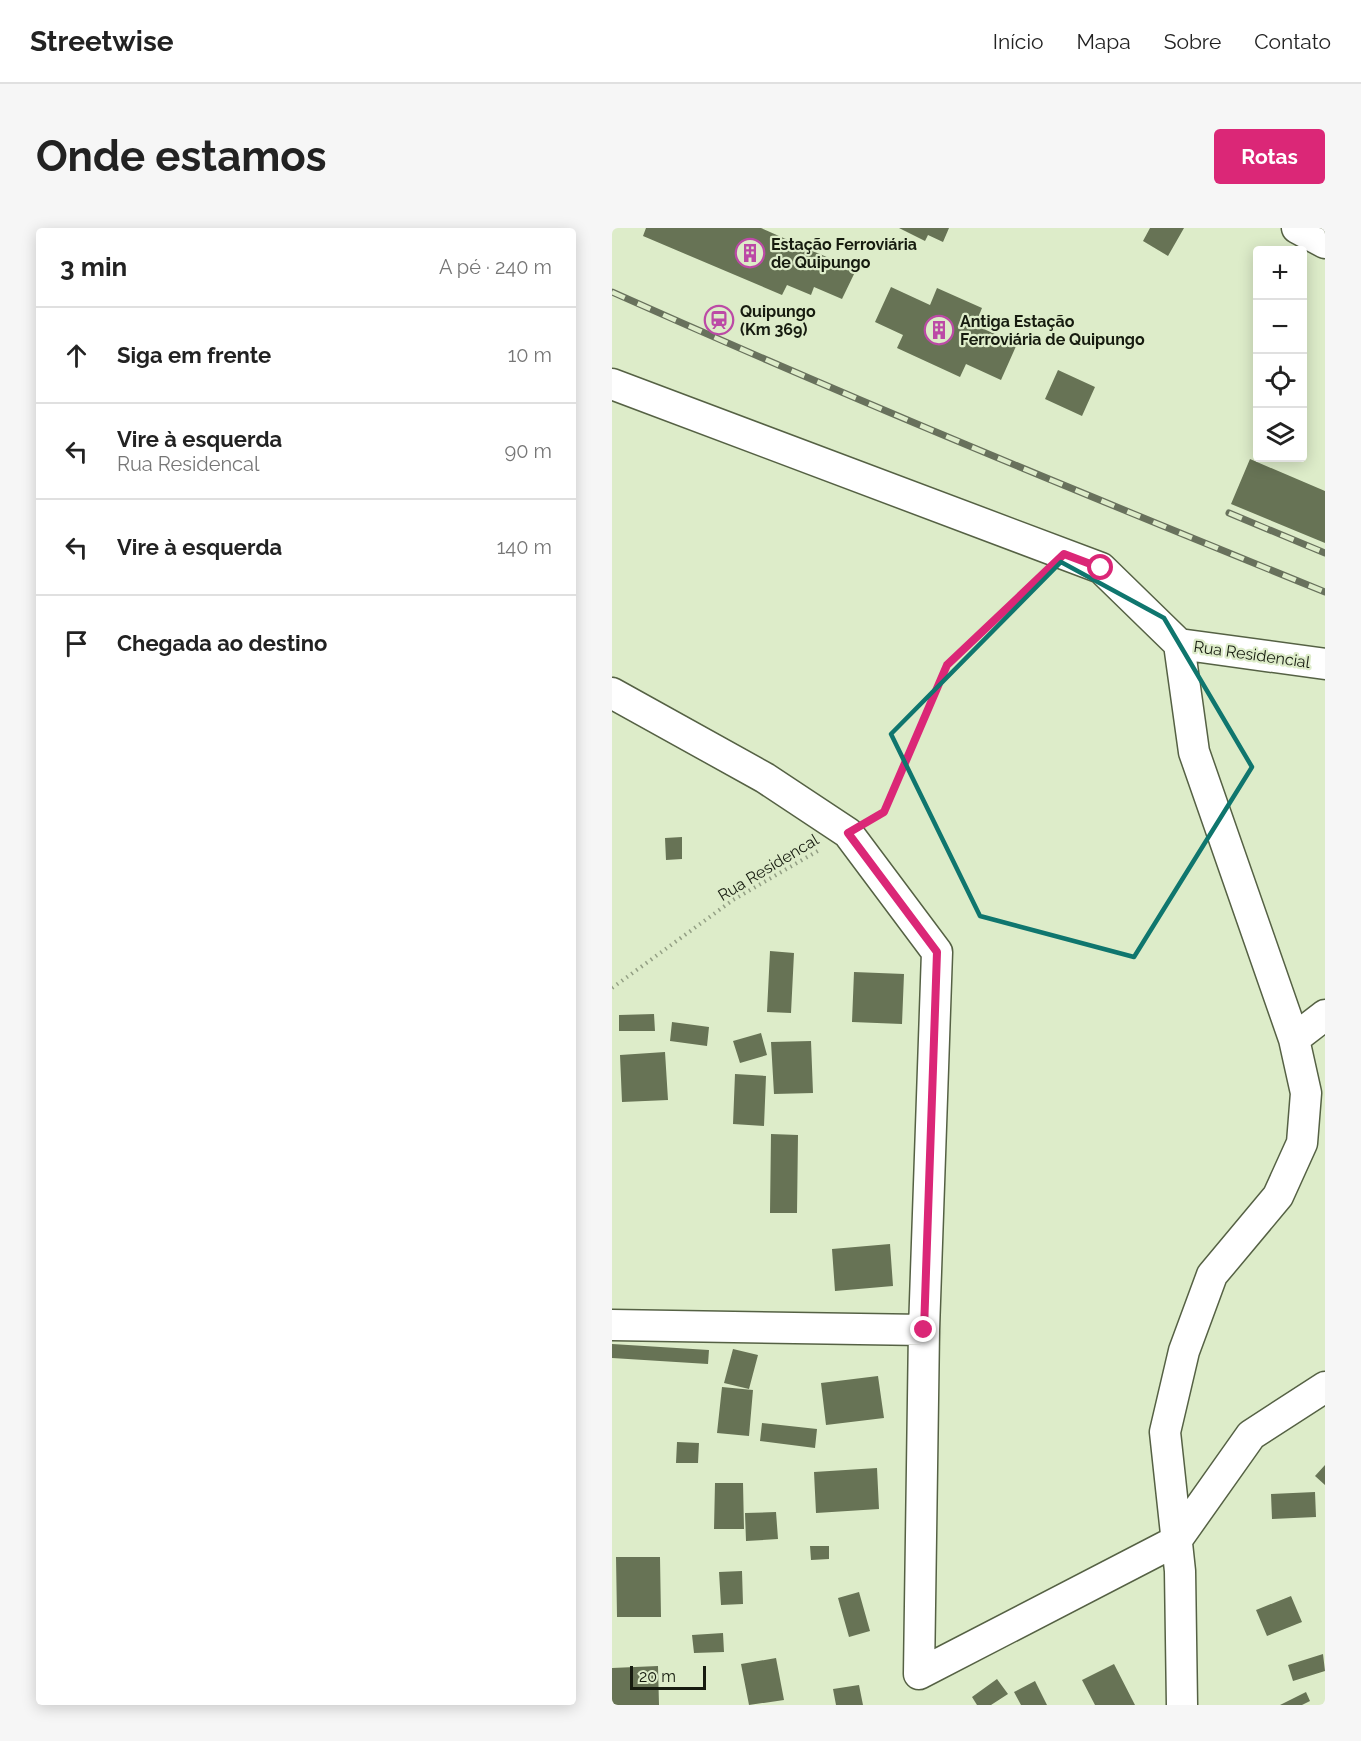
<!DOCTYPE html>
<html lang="pt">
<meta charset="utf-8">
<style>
:root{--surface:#fff;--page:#f6f6f6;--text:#222;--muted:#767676;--line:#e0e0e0;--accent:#db2777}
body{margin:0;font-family:Raleway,sans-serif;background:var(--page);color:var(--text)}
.controls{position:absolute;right:18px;top:18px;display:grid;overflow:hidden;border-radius:6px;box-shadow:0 3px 15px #0003}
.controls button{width:54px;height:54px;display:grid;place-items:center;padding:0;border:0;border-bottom:2px solid var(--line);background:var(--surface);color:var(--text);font:30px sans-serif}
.scale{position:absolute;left:18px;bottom:15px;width:76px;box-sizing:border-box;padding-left:6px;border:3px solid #161b0f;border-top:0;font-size:16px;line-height:21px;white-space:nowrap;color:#161b0f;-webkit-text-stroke:4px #ddecc9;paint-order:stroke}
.stop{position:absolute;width:18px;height:18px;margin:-14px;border:4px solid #db2777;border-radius:50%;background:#fff}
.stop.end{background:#db2777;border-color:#fff;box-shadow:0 2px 6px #0008}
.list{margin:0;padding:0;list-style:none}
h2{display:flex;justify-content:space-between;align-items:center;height:78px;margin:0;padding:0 24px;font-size:26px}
h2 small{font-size:20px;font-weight:400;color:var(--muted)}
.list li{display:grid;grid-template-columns:39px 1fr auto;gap:18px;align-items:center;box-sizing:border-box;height:96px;padding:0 24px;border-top:2px solid var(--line)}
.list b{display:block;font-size:22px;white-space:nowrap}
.list p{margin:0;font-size:20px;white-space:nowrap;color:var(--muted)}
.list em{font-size:20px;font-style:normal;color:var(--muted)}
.icon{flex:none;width:33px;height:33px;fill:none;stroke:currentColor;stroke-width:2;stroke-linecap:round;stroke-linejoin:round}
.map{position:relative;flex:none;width:713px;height:1477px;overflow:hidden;border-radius:6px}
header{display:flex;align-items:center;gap:36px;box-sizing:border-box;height:84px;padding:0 30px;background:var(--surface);border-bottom:2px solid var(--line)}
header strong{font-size:28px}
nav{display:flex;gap:33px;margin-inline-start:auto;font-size:21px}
.intro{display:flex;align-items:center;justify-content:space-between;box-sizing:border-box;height:144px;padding:0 36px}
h1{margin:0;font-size:42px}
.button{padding:15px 27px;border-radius:6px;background:var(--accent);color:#fff;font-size:21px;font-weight:700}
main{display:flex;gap:36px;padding:0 36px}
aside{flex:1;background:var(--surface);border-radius:6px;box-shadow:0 3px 15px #0003}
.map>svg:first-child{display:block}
.building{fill:#677355}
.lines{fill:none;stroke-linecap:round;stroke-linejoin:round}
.minor-casing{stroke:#556144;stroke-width:33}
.path{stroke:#939f84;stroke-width:4;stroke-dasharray:1.5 4.5;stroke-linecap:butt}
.minor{stroke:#fff;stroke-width:30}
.rail-casing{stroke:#68715c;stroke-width:7}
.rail{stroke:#ddecc9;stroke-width:4.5;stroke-dasharray:14;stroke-linecap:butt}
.route{stroke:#db2777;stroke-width:8}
.marked{fill:none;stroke:#0f766e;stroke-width:4.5;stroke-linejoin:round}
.labels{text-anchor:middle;stroke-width:4.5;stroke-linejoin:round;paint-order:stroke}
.poi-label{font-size:16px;font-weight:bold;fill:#161b0f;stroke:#ddecc9;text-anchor:start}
.street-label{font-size:16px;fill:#161b0f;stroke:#ddecc9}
</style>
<header>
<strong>Streetwise</strong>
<nav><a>Início</a><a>Mapa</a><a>Sobre</a><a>Contato</a></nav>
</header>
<div class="intro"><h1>Onde estamos</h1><a class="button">Rotas</a></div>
<main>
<aside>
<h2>3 min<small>A pé · 240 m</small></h2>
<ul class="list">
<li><svg class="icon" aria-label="ahead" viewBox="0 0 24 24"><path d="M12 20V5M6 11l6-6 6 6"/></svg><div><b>Siga em frente</b></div><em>10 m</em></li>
<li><svg class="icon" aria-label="left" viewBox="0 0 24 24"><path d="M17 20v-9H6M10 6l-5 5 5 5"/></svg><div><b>Vire à esquerda</b><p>Rua Residencal</p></div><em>90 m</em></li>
<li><svg class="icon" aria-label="left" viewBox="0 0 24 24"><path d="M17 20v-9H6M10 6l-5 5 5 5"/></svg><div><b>Vire à esquerda</b></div><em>140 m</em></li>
<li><svg class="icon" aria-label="arrive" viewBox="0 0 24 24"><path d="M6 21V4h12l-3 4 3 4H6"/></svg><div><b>Chegada ao destino</b></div></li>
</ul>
</aside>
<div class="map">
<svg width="713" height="1477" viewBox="0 0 713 1477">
<rect width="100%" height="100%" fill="#ddecc9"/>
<path class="building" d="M34,0H149L244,42L230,71L202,59L199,67L175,57L170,67L31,8Z
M287,0H337L331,14L316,7L313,13Z
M538,0H572L556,28L531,13Z
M279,59L318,77L325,60L370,80L363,97L405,116L389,152L354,136L348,149L285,120L291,107L263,94Z
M446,142L483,159L470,188L433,171Z
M638,231L713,263V315L619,276Z
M70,609V631L54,632L53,610Z
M158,723L182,725L179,785L155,784Z
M242,744L292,746L290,796L240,794Z
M42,786L43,803H7V787Z
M60,794L97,799L95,818L58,813Z
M149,805L155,827L128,835L121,813Z
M199,813L201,865L162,866L159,814Z
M53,824L56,872L10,874L8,827Z
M123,846L154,848L152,898L121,896Z
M159,906L186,907L185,985H158Z
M278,1016L281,1058L223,1063L220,1021Z
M0,1116L97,1122L96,1136L0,1130Z
M121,1121L146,1127L137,1161L112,1155Z
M266,1148L272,1190L214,1197L209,1155Z
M110,1159L141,1162L137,1208L105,1205Z
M150,1195L205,1201L203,1220L148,1213Z
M65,1214L87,1215L86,1235H64Z
M713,1237V1257L703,1248Z
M265,1240L267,1281L204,1285L202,1244Z
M103,1255H131L132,1301H102Z
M703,1264L704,1289L660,1291L659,1266Z
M164,1284L166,1311L134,1313L133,1285Z
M198,1318H217V1331L199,1332Z
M4,1329H48L49,1389H5Z
M130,1343L131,1376L109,1377L107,1344Z
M247,1364L258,1403L237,1409L226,1370Z
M679,1368L690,1394L655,1408L644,1382Z
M111,1405L112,1424L82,1425L80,1407Z
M711,1426L713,1443L681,1453L676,1437Z
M164,1430L172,1472L137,1477L129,1436Z
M502,1436L523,1477H483L470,1452Z
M46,1438L47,1477H0V1440Z
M385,1451L396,1466L379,1477H365L360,1469Z
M423,1453L435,1477H409L402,1464Z
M247,1457L251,1477H224L221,1461Z
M694,1464L698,1473L690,1477H668Z"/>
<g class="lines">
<g class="minor-casing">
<path id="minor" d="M685,0L713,15
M0,156L489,340L567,416L582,524L682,811L694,865L690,915L666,968L600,1047L572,1123L553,1204L568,1343L570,1477
M567,416L713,436
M0,465L153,550L236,605L325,724L312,1102
M682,811L713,787
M0,1097L312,1102L307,1446L564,1313L639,1207L713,1159"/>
</g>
<path class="path" d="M260,591L272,584L335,437L429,348
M0,760L121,672L209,621"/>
<use href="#minor" class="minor"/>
<g class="rail-casing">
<path id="rail" d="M0,64C235,169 474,267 713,364
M617,285L713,325"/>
</g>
<use href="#rail" class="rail"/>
</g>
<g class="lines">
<path class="route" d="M312,1102L325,724L236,605L272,584L335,437L452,326L489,340"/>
</g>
<path class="marked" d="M449,334L552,390L640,539L522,729L368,688L279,506Z"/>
<defs>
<g id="building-ring" transform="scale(1.5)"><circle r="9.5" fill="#ddecc9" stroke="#bc4aa6" stroke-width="1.5"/><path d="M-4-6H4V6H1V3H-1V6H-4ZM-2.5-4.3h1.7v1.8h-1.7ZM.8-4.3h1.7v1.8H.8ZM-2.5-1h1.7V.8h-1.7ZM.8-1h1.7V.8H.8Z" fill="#bc4aa6"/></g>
<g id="station-ring" transform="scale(1.5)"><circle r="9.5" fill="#ddecc9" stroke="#bc4aa6" stroke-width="1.5"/><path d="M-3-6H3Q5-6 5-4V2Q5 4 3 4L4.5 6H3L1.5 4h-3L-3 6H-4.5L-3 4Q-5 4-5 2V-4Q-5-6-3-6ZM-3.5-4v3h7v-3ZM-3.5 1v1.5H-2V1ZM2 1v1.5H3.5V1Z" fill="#bc4aa6"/></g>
</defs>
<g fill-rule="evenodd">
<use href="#building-ring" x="138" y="25"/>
<use href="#station-ring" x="107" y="92"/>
<use href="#building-ring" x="327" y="102"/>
</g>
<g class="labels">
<g class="poi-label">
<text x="159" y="22">Estação Ferroviária<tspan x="159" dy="18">de Quipungo</tspan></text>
<text x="128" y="89">Quipungo<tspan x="128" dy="18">(Km 369)</tspan></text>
<text x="348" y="99">Antiga Estação<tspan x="348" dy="18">Ferroviária de Quipungo</tspan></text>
</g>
<g class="street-label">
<text transform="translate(640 426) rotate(8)" y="6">Rua Residencial</text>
<text transform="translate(156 639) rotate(-31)" y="6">Rua Residencal</text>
</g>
</g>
</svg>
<div class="controls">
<button>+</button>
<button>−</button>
<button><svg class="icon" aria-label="locate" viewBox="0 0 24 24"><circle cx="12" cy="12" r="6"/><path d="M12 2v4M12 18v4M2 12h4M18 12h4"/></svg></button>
<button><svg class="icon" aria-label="layers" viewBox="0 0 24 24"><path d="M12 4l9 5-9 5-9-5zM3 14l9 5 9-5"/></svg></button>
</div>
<div class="scale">20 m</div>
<div class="stop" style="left:489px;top:340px"></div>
<div class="stop end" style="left:312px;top:1102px"></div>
</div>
</main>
